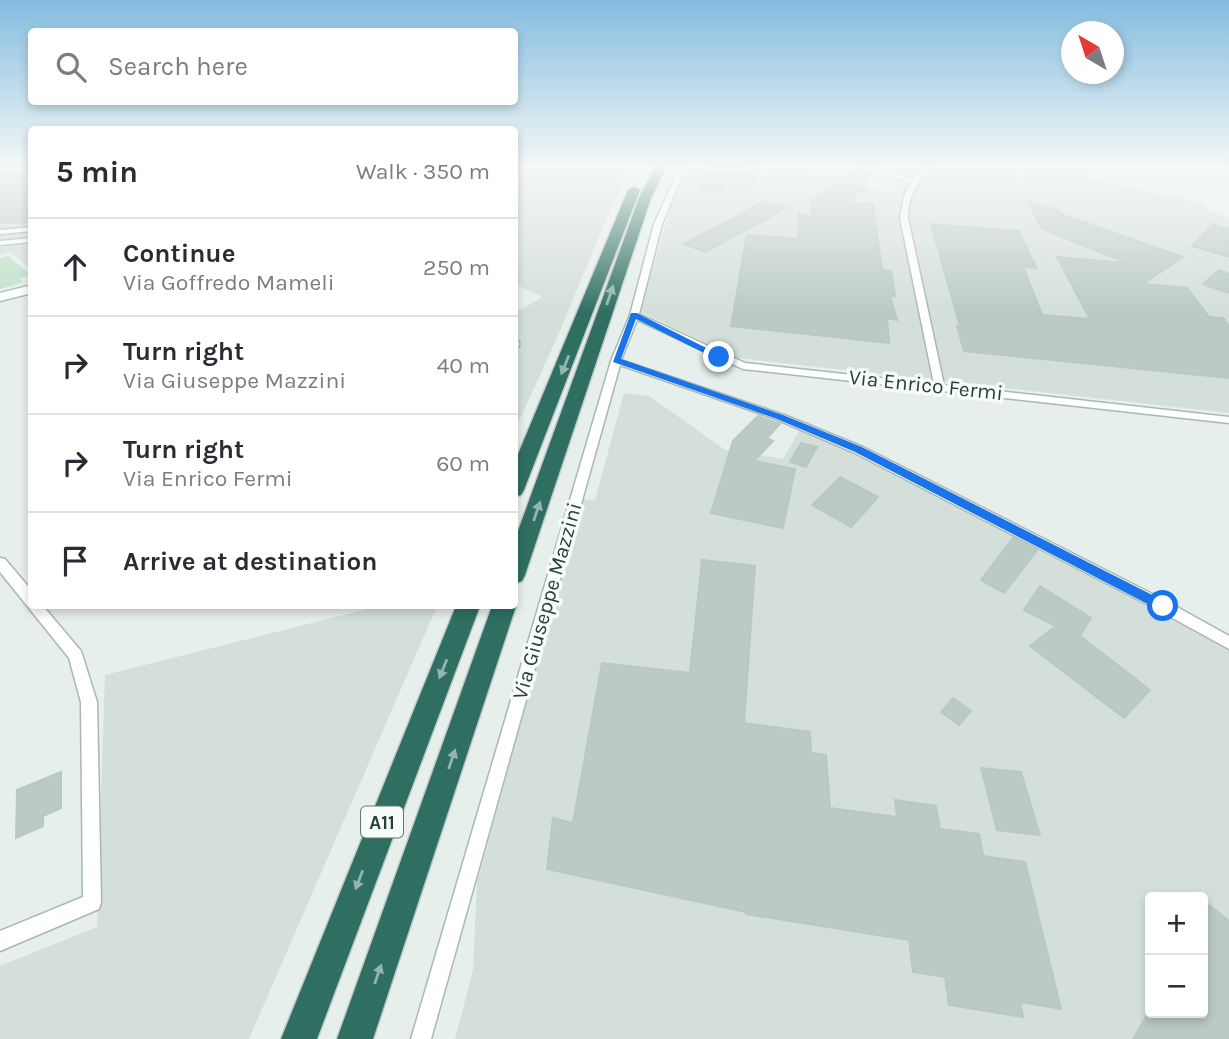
<!DOCTYPE html>
<meta charset="utf-8">
<style>
:root{--surface:#fff;--page:#f7f7f7;--text:#2b2b33;--muted:#7c7c81;--line:#e1e1e2}
body{margin:0;font-family:Karla,sans-serif;background:var(--page);color:var(--text)}
.controls{position:absolute;right:21px;bottom:21px;display:grid;overflow:hidden;border-radius:7px;box-shadow:0 4px 10px #0003}
.controls button{width:63px;height:63px;display:grid;place-items:center;padding:0;border:0;border-bottom:2px solid var(--line);background:var(--surface);color:var(--text);font:35px sans-serif}
.compass{position:absolute;left:1061px;top:21px;width:63px;height:63px;border-radius:50%;background:var(--surface);box-shadow:0 4px 10px #0003;rotate:321deg}
.stop{position:absolute;width:21px;height:21px;margin:-16px;border:5px solid #1a73e8;border-radius:50%;background:#fff}
.stop.end{background:#1a73e8;border-color:#fff;box-shadow:0 2px 7px #0008}
.list{margin:0;padding:0;list-style:none}
h2{display:flex;justify-content:space-between;align-items:center;height:91px;margin:0;padding:0 28px;font-size:30px}
h2 small{font-size:23px;font-weight:400;color:var(--muted)}
.list li{display:grid;grid-template-columns:46px 1fr auto;gap:21px;align-items:center;box-sizing:border-box;height:98px;padding:0 28px;border-top:2px solid var(--line)}
.list b{display:block;font-size:26px;white-space:nowrap}
.list p{margin:0;font-size:23px;white-space:nowrap;color:var(--muted)}
.list em{font-size:23px;font-style:normal;color:var(--muted)}
.icon{flex:none;width:38px;height:38px;fill:none;stroke:currentColor;stroke-width:2;stroke-linecap:round;stroke-linejoin:round}
.map{position:relative;flex:none;width:1229px;height:1039px;overflow:hidden}
.search{position:absolute;background:var(--surface);box-shadow:0 4px 10px #0003;left:28px;top:28px;width:490px;height:77px;display:flex;align-items:center;gap:18px;box-sizing:border-box;padding:0 24px;border-radius:7px;color:var(--muted);font-size:26px}
.panel{position:absolute;background:var(--surface);box-shadow:0 4px 10px #0003;left:28px;top:126px;width:490px;height:483px;border-radius:7px}
.map>svg:first-child{display:block}
.built{fill:#d4dfda;fill-rule:evenodd}
.green{fill:#bfe0c8}
.building{fill:#bbcac4;stroke:#b8c9c2;stroke-width:2}
.lines{fill:none;stroke-linecap:round;stroke-linejoin:round}
.street-casing{stroke:#a8b8b2;stroke-width:3}
.secondary-casing{stroke:#a4bbb3;stroke-width:3}
.highway-casing{stroke:#c2cac8;stroke-width:3}
.street{fill:#fff;fill-rule:evenodd}
.secondary{fill:#fff;fill-rule:evenodd}
.highway{fill:#2f6f62;fill-rule:evenodd}
.oneway{fill:#93b5ae}
.route{fill:#1a73e8}
.labels{text-anchor:middle;stroke-width:7;stroke-linejoin:round;paint-order:stroke}
.shield{fill:#f7fbf9;stroke:#637a73;stroke-width:2}
.shield-label{font-size:19px;font-weight:bold;fill:#24423a}
.street-label{font-size:21px;fill:#24423a;stroke:#f7fbf9}
</style>
<div class="map">
<svg width="1229" height="1039" viewBox="0 0 1229 1039">
<rect width="100%" height="100%" fill="#e6efeb"/>
<path class="built" d="M0,167H31V269L10,252L0,255Z
M515,167H619L627,170L556,340L515,430L514,313L543,297L515,284Z
M687,167L804,168L889,194L907,176L872,167H1095L1088,178L1203,204L1211,212L1229,218V413L737,358L639,311L678,185Z
M624,393L649,396L724,449L783,459L805,421L913,470L1229,638V1039H455L473,970L477,882L583,499L595,500ZM1150,897H1203V1013H1150Z
M379,606H437L249,1039H0V966L97,927L105,675Z"/>
<path class="green" d="M8,256L31,275L19,279L24,282L0,289V258Z"/>
<path class="building" d="M0,167H32V222L0,223Z
M708,167L757,168L754,187L723,185L721,193L701,191Z
M855,168L873,174L859,186L867,188L846,202L873,204L882,270L891,271L895,296L890,295L897,320L887,318L889,343L731,326L747,235L798,239L799,213L812,218L811,200L843,181L838,179Z
M765,201L787,208L705,252L684,244Z
M1028,202L1059,210L1058,213L1183,257L1143,284L1187,288L1209,317L1223,318L1229,326V378L964,351L957,326H960L931,224L1019,231L1036,268L1023,266L1042,315L1090,319L1057,257L1127,263L1042,229Z
M1213,224L1229,229V257L1192,246Z
M1219,270L1229,274V293L1203,284Z
M758,416L780,424L767,438L773,441L754,461L795,469L783,528L711,513L733,441Z
M801,443L817,447L806,467L790,462Z
M840,477L878,497L851,527L812,505Z
M1013,538L1037,550L1004,593L981,580Z
M702,560L755,566L744,723L810,732L811,753L826,755L830,808L897,817L895,800L936,806L940,829L979,834L983,856L1025,862L1061,1009L1020,1002L1023,1017L949,1005L945,977L913,972L909,940L746,914V912L547,869L553,818L573,823L602,663L690,673Z
M1040,586L1091,618L1080,636L1150,690L1124,718L1030,646L1056,626L1024,610Z
M953,698L971,711L959,725L941,712Z
M981,768L1021,772L1040,835L997,830Z
M61,772V808L43,816V826L16,838L17,790Z
M1209,905L1229,921V1039H1133L1148,1013H1203V916Z"/>
<g class="lines">
<g class="street-casing">
<path id="street" d="M680,167H686L662,224L639,314L745,363L934,384L900,218L904,196L911,182L857,167H868L913,179L924,167H931C917,183 908,196 908,218L944,385L1229,417V423L743,369L637,320L621,360L784,415L863,447L1168,602L1229,636V649L1158,610L855,453L776,419L620,365L431,1039H411L611,361L630,315L654,224Z
M32,227V231L0,234V230Z
M32,238V242L0,245V241Z
M514,340L519,342V346H514Z
M0,558L5,559L32,591V606H43L81,651L97,702L101,902L99,909L0,951V931L83,897L81,702L69,658L0,572Z"/>
</g>
<g class="secondary-casing">
<path id="secondary" d="M32,285V293L0,301V293Z"/>
</g>
<g class="highway-casing">
<path id="highway" d="M655,167H666L651,198L525,575L522,581L514,584V542L639,198Z
M634,187L640,190L524,490L521,495L514,497V464L628,190Z
M514,604L516,606L373,1039H337L492,606Z
M456,606H480L317,1039H281Z"/>
</g>
<use href="#street" class="street"/>
<use href="#secondary" class="secondary"/>
<use href="#highway" class="highway"/>
</g>
<defs><path id="oneway-solid" d="M-6-.8H1V-3.2L6.5 0L1 3.2V.8H-6Z" transform="scale(1.75)"/></defs>
<g class="oneway">
<use href="#oneway-solid" transform="translate(610 295) rotate(-71)"/>
<use href="#oneway-solid" transform="translate(565 365) rotate(112)"/>
<use href="#oneway-solid" transform="translate(537 511) rotate(-71)"/>
<use href="#oneway-solid" transform="translate(443 669) rotate(112)"/>
<use href="#oneway-solid" transform="translate(452 759) rotate(-71)"/>
<use href="#oneway-solid" transform="translate(359 880) rotate(111)"/>
<use href="#oneway-solid" transform="translate(378 974) rotate(-71)"/>
</g>
<linearGradient id="sky" x2="0" y2="1"><stop stop-color="#84bce0"/><stop offset="0.53" stop-color="#f4f8f6"/><stop offset="1" stop-color="#f4f8f6" stop-opacity="0"/></linearGradient>
<rect width="1229" height="313" fill="url(#sky)"/>
<path class="route" d="M631,313H637L724,357L716,359L636,319L621,359L783,415L862,447L1168,603V610H1159L855,452L777,419L613,362Z"/>
<g class="labels">
<rect class="shield" x="361" y="806.5" width="42" height="31" rx="5"/>
<g class="shield-label">
<text x="382" y="829">A11</text>
</g>
<g class="street-label">
<text transform="translate(926 385) rotate(6)" y="7">Via Enrico Fermi</text>
<text transform="translate(547 601) rotate(-74)" y="7">Via Giuseppe Mazzini</text>
</g>
</g>
</svg>
<div class="controls">
<button>+</button>
<button>−</button>
</div>
<svg class="compass" viewBox="-18 -18 36 36"><path d="M0-13l5 13h-10z" fill="#e53935"/><path d="M0 13l5-13h-10z" fill="#7c7c81"/></svg>
<div class="stop" style="left:1163px;top:606px"></div>
<div class="stop end" style="left:719px;top:357px"></div>
<div class="search"><svg class="icon" aria-label="search" viewBox="0 0 24 24"><circle cx="10" cy="10" r="6"/><path d="M15 15l6 6"/></svg>Search here</div>
<section class="panel">
<h2>5 min<small>Walk · 350 m</small></h2>
<ul class="list">
<li><svg class="icon" aria-label="ahead" viewBox="0 0 24 24"><path d="M12 20V5M6 11l6-6 6 6"/></svg><div><b>Continue</b><p>Via Goffredo Mameli</p></div><em>250 m</em></li>
<li><svg class="icon" aria-label="right" viewBox="0 0 24 24"><path d="M7 20v-9h11M14 6l5 5-5 5"/></svg><div><b>Turn right</b><p>Via Giuseppe Mazzini</p></div><em>40 m</em></li>
<li><svg class="icon" aria-label="right" viewBox="0 0 24 24"><path d="M7 20v-9h11M14 6l5 5-5 5"/></svg><div><b>Turn right</b><p>Via Enrico Fermi</p></div><em>60 m</em></li>
<li><svg class="icon" aria-label="arrive" viewBox="0 0 24 24"><path d="M6 21V4h12l-3 4 3 4H6"/></svg><div><b>Arrive at destination</b></div></li>
</ul>
</section>
</div>
